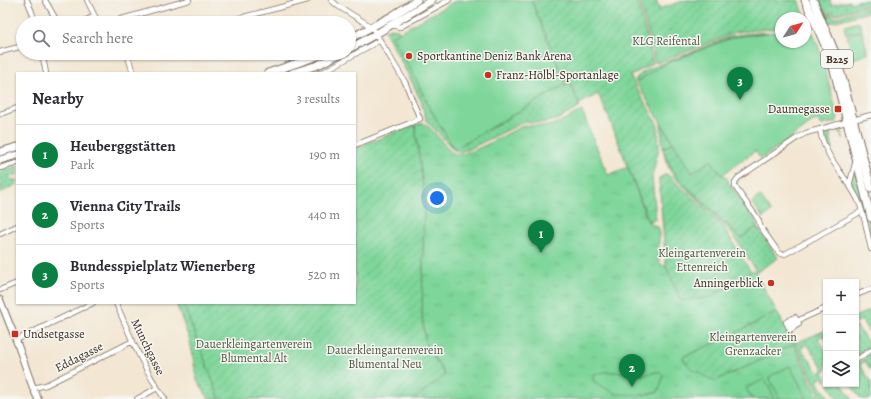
<!DOCTYPE html>
<meta charset="utf-8">
<style>
:root{--surface:#fff;--page:#f7f7f7;--text:#2b2b33;--muted:#7c7c81;--line:#e1e1e2;--accent:#0b8043}
body{margin:0;font-family:Alegreya,serif;background:var(--page);color:var(--text)}
.controls{position:absolute;right:12px;bottom:12px;display:grid;overflow:hidden;border-radius:0px;box-shadow:0 1px 3px #0004}
.controls button{width:36px;height:36px;display:grid;place-items:center;padding:0;border:0;border-bottom:1px solid var(--line);background:var(--surface);color:var(--text);font:20px sans-serif}
.compass{position:absolute;left:775px;top:12px;width:36px;height:36px;border-radius:50%;background:var(--surface);box-shadow:0 1px 3px #0004;rotate:54deg}
.you{position:absolute;left:437px;top:198px;width:14px;height:14px;margin:-10px;border:3px solid #fff;border-radius:50%;background:#1a73e8;box-shadow:0 0 0 6px #1a73e833}
.badge{display:grid;place-items:center;width:26px;height:26px;border-radius:50%;background:var(--accent);color:#fff;font-size:13px;font-weight:700}
.pin{position:absolute;translate:-50% -33px;filter:drop-shadow(0 1px 2px #0008)}
.pin::after{content:'';position:absolute;top:21px;width:14px;height:12px;background:inherit;clip-path:polygon(0 0,100% 0,50% 100%)}
.list{margin:0;padding:0;list-style:none}
h2{display:flex;justify-content:space-between;align-items:center;height:52px;margin:0;padding:0 16px;font-size:17px}
h2 small{font-size:13px;font-weight:400;color:var(--muted)}
.list li{display:grid;grid-template-columns:26px 1fr auto;gap:12px;align-items:center;box-sizing:border-box;height:60px;padding:0 16px;border-top:1px solid var(--line)}
.list b{display:block;font-size:15px;white-space:nowrap}
.list p{margin:0;font-size:13px;white-space:nowrap;color:var(--muted)}
.list em{font-size:13px;font-style:normal;color:var(--muted)}
.icon{flex:none;width:22px;height:22px;fill:none;stroke:currentColor;stroke-width:2;stroke-linecap:round;stroke-linejoin:round}
.map{position:relative;flex:none;width:871px;height:399px;overflow:hidden}
.search{position:absolute;background:var(--surface);box-shadow:0 1px 3px #0004;left:16px;top:16px;width:340px;height:44px;display:flex;align-items:center;gap:10px;box-sizing:border-box;padding:0 14px;border-radius:22px;color:var(--muted);font-size:15px}
.panel{position:absolute;background:var(--surface);box-shadow:0 1px 3px #0004;left:16px;top:72px;width:340px;height:232px;border-radius:0px}
.map>svg:first-child{display:block}
.grass{fill:url(#grass-dots);stroke:#5c805c;fill-rule:evenodd}
.park{fill:url(#park-tufts);stroke:#5c805c}
.garden{fill:url(#garden-furrows);stroke:#5c805c}
.pitch{fill:#7ed69a;stroke:#5c805c}
.lines{fill:none;stroke-linecap:round;stroke-linejoin:round}
.minor-casing{stroke:#7b6c5d;stroke-width:6}
.tertiary-casing{stroke:#7b6c5d;stroke-width:8}
.primary-casing{stroke:#7b6c5d;stroke-width:9}
.minor{stroke:#fff;stroke-width:4.5}
.tertiary{stroke:#fff;stroke-width:6}
.primary{stroke:#fff;stroke-width:7}
.poi-dot{fill:#c8321e;stroke:#f6f6f2;stroke-width:1.5}
.labels{text-anchor:middle;stroke-width:3;stroke-linejoin:round;paint-order:stroke}
.shield{fill:#f6f6f2;stroke:#73675e;stroke-width:1}
.shield-label{font-size:11px;font-weight:bold;fill:#3b2a1e}
.park-label{font-size:12px;fill:#4c553d;stroke:#f6f6f2}
.poi-label{font-size:12px;fill:#3b2a1e;stroke:#f6f6f2;text-anchor:start}
.street-label{font-size:12px;fill:#3b2a1e;stroke:#f6f6f2}
</style>
<div class="map">
<svg width="871" height="399" viewBox="0 0 871 399">
<defs>
<pattern id="grass-dots" width="8" height="8" patternUnits="userSpaceOnUse"><rect width="8" height="8" fill="#7ed69a"/><path d="M2 2h.1M6 6h.1" fill="none" stroke="#6eb884" stroke-width="1.8" stroke-linecap="round"/></pattern>
<pattern id="park-tufts" width="24" height="20" patternUnits="userSpaceOnUse"><rect width="24" height="20" fill="#7ed69a"/><path d="M3 7l-1-3M5 7V3M7 7l1-3M15 17l-1-3M17 17v-4M19 17l1-3" fill="none" stroke="#6eb884"/></pattern>
<pattern id="garden-furrows" width="10" height="10" patternUnits="userSpaceOnUse"><rect width="10" height="10" fill="#7ed69a"/><path d="M-1 1l2-2M0 10L10 0M9 11l2-2" fill="none" stroke="#6eb884"/></pattern>
</defs>
<rect width="100%" height="100%" fill="#f6f6f2"/>
<filter id="ink" filterUnits="userSpaceOnUse"><feTurbulence type="fractalNoise" baseFrequency=".025" numOctaves="2"/><feDisplacementMap in="SourceGraphic" scale="8" xChannelSelector="R" yChannelSelector="G"/><feConvolveMatrix kernelMatrix="1 2 1 2 8 2 1 2 1" color-interpolation-filters="sRGB"/></filter>
<filter id="wash" filterUnits="userSpaceOnUse"><feTurbulence type="fractalNoise" baseFrequency=".012" numOctaves="4" result="noise"/><feDisplacementMap in="SourceGraphic" scale="16" xChannelSelector="R" yChannelSelector="G"/><feGaussianBlur stdDeviation="0.9" result="paint"/><feColorMatrix in="noise" values="0 0 0 0 0 0 0 0 0 0 0 0 0 0 0 0 0 1.4 0 .05"/><feComposite in="paint" operator="in"/></filter>
<g filter="url(#wash)">
<rect width="100%" height="100%" fill="#f3e7d3"/>
<path class="grass" d="M819,0H830L831,5L850,1V3L861,0H871V4L834,15V13H825Z
M868,7L869,12L829,23L825,15V14L832,15L834,18Z
M390,28L398,29L400,32L392,36L409,66L431,110L454,149L570,82L580,107C570,112 560,120 548,122C539,124 531,121 522,123L467,150C462,151 459,152 454,150L426,120L421,101L412,82L385,31Z
M768,32V33L734,37L665,64L636,82L635,80C639,73 651,68 659,65L731,36L744,34Z
M661,123L673,143L663,149C671,173 689,190 707,206C718,217 730,228 741,238L757,227L778,258L757,272L731,232L674,177C663,161 662,143 661,123Z
M839,128L841,130L843,139H842C841,135 840,130 835,130L831,132L830,135L833,150L830,151L826,141L824,132L826,131L838,128Z
M17,166V175L15,176H8L12,180H17V184L0,193V187L3,186L0,184V171Z
M856,170L871,227V237L866,217L862,206L864,205L860,196L858,197C852,187 849,181 856,170Z
M176,303H183L220,399H209L197,380L190,341Z
M871,310V335L861,320L856,323V316Z
M856,325L869,344L871,343V346L856,356V353L859,351L856,348Z
M788,328L790,330L796,343L826,330V339L823,335L818,339L826,351V370L823,372L826,377V382L823,377L817,381L830,399H822ZM807,344L824,369L819,373L801,348Z
M871,354V370L865,361L860,365L871,382V398L870,399H861L850,384H856V380L858,382L862,380L858,373L856,374V364Z
M828,384H842L852,399H838Z"/>
<path class="park" d="M582,111L608,175L628,167L648,222L659,228V260L662,266H666L681,300L719,292L754,270L777,312L726,338L683,357L714,381L746,367L794,344L819,399H414L445,375L426,345L422,316L424,195L415,125L424,123C429,127 435,133 439,138C444,144 449,153 457,154C468,157 509,132 521,127C530,123 539,127 548,126C561,123 571,115 582,111Z
M760,196L771,212L763,218L752,202Z"/>
<path class="garden" d="M531,0H638L653,63L630,76L658,125L659,148L652,177L656,219L649,222L609,118L598,94L579,104L570,82L566,84Z
M640,0H656L659,9L686,0H798L809,24L805,26V18H781V28L736,32L657,63L655,62Z
M415,125L424,195L422,316L426,345L445,375L414,399H220L183,303H355V148Z
M673,143L692,173L711,160L721,175L723,174L729,181L728,182L755,220L757,227L741,238L679,179L670,165L663,149Z
M667,174L723,226L751,272L710,297L681,301L666,266L659,181V178Z
M777,312L794,344L746,367L714,381L693,370L683,359V357L726,338Z"/>
<path class="pitch" d="M457,0H531L566,84L454,149L431,110L409,66L392,36Z
M859,22L862,30L846,34L844,26Z
M862,31L868,54L853,59L847,36Z
M775,32L776,37L781,36V42H805V34L813,33L822,56L838,118L836,122L821,125L817,119L761,159L755,151L722,175L711,160L692,173L636,82L665,64L734,37Z
M790,366L807,399H780L769,377Z
M605,372H622L644,375L656,372H661L663,378L658,392L643,395L616,394L593,381L594,374Z
M765,379L775,399H752L746,388Z"/>
</g>
<g filter="url(#ink)">
<g class="lines">
<g class="minor-casing">
<path id="minor" d="M27,0L32,12L35,23
M45,0L58,23
M87,0L98,23
M331,0L338,6L372,27L405,82L420,119L355,145
M80,23L95,16
M100,23L118,20L189,0
M221,23L308,0
M390,25L400,27L449,0
M0,52L23,46
M42,53L46,73
M127,53L133,73
M319,73L323,72L380,40
M0,114L17,108
M820,130C825,159 846,175 858,200C865,215 867,233 871,249
M0,168L17,163
M850,186V182L856,160
M862,211L785,254H782L779,253L760,226L759,221L756,216L735,187V182L738,178L797,138L806,133L871,115
M0,234L17,226
M0,290L17,283
M856,295L871,289
M116,303C130,336 144,370 165,399
M795,317L799,324L790,330L786,322Z
M789,325L797,321L826,308
M16,340L93,303
M856,360L871,350
M33,388L46,385L133,341
M137,399L157,388"/>
</g>
<g class="tertiary-casing">
<path id="tertiary" d="M0,300L16,340L33,388L38,399"/>
</g>
<g class="primary-casing">
<path id="primary" d="M805,0L828,52L834,70L871,218
M813,0L834,50L844,84L871,188
M349,39L392,16L417,0
M349,49L376,34L432,0
M268,73L318,56L324,53
M292,73L318,65L341,53
M0,152L17,147
M0,160L17,155"/>
</g>
<use href="#minor" class="minor"/>
<use href="#tertiary" class="tertiary"/>
<use href="#primary" class="primary"/>
</g>
</g>
<g class="poi-dot">
<circle cx="409" cy="56" r="4"/>
<circle cx="488" cy="75" r="4"/>
<rect x="834" y="105" width="8" height="8" rx="2"/>
<circle cx="771" cy="283" r="4"/>
<rect x="11" y="330" width="8" height="8" rx="2"/>
</g>
<g class="labels">
<rect class="shield" x="821" y="50" width="32" height="18" rx="3"/>
<g class="shield-label">
<text x="837" y="63">B225</text>
</g>
<g class="park-label">
<text x="666" y="45">KLG Reifental</text>
<text x="702" y="257">Kleingartenverein<tspan x="702" dy="14">Ettenreich</tspan></text>
<text x="753" y="341">Kleingartenverein<tspan x="753" dy="14">Grenzacker</tspan></text>
<text x="254" y="348">Dauerkleingartenverein<tspan x="254" dy="14">Blumental Alt</tspan></text>
<text x="385" y="354">Dauerkleingartenverein<tspan x="385" dy="14">Blumental Neu</tspan></text>
</g>
<g class="poi-label">
<text x="417" y="60">Sportkantine Deniz Bank Arena</text>
<text x="496" y="79">Franz-Hölbl-Sportanlage</text>
<text x="830" y="113" text-anchor="end">Daumegasse</text>
<text x="763" y="287" text-anchor="end">Anningerblick</text>
<text x="23" y="338">Undsetgasse</text>
</g>
<g class="street-label">
<text transform="translate(148 347) rotate(64)" y="4">Munchgasse</text>
<text transform="translate(79 357) rotate(-27)" y="4">Eddagasse</text>
</g>
</g>
</svg>
<div class="controls">
<button>+</button>
<button>−</button>
<button><svg class="icon" aria-label="layers" viewBox="0 0 24 24"><path d="M12 4l9 5-9 5-9-5zM3 14l9 5 9-5"/></svg></button>
</div>
<svg class="compass" viewBox="-18 -18 36 36"><path d="M0-13l5 13h-10z" fill="#e53935"/><path d="M0 13l5-13h-10z" fill="#7c7c81"/></svg>
<div class="you"></div>
<div class="pin badge" style="left:541px;top:253px">1</div>
<div class="pin badge" style="left:632px;top:387px">2</div>
<div class="pin badge" style="left:740px;top:100px">3</div>
<div class="search"><svg class="icon" aria-label="search" viewBox="0 0 24 24"><circle cx="10" cy="10" r="6"/><path d="M15 15l6 6"/></svg>Search here</div>
<section class="panel">
<h2>Nearby<small>3 results</small></h2>
<ul class="list">
<li><span class="badge">1</span><div><b>Heuberggstätten</b><p>Park</p></div><em>190 m</em></li>
<li><span class="badge">2</span><div><b>Vienna City Trails</b><p>Sports</p></div><em>440 m</em></li>
<li><span class="badge">3</span><div><b>Bundesspielplatz Wienerberg</b><p>Sports</p></div><em>520 m</em></li>
</ul>
</section>
</div>
